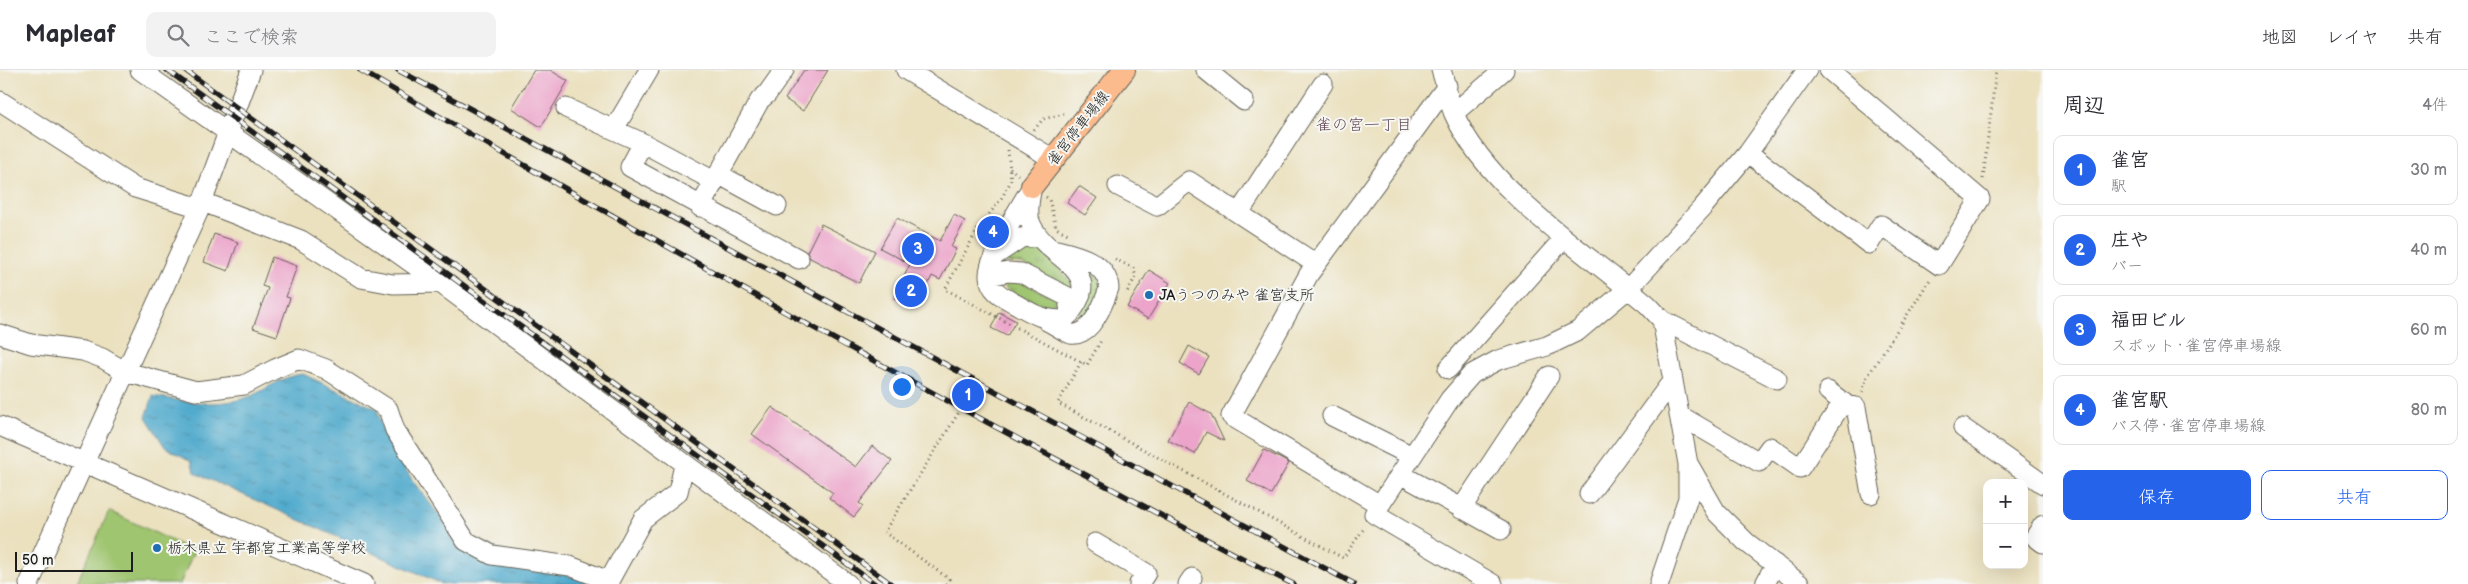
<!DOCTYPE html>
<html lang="ja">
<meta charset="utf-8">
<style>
:root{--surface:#fff;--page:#f2f2f3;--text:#2b2b33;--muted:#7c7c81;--line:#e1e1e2;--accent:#2563eb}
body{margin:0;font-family:"Balsamiq Sans","Klee One",sans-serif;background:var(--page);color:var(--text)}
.controls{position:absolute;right:15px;bottom:15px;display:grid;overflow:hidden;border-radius:10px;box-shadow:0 5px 20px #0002}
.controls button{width:45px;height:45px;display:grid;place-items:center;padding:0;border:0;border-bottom:1px solid var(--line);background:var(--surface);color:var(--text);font:25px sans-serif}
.scale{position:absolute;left:15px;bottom:12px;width:118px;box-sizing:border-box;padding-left:5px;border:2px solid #1c1c1c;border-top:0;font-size:14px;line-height:18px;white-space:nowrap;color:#1c1c1c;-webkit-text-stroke:4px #f6f6f2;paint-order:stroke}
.you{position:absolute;left:901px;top:316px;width:18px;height:18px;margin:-12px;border:4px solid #fff;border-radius:50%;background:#1a73e8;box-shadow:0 0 0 8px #1a73e833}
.badge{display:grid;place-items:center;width:32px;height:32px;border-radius:50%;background:var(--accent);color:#fff;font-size:16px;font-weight:700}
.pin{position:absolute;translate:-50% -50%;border:2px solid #fff;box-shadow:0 1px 5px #0006}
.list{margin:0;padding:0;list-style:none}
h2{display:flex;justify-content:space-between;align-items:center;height:65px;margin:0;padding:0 20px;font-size:21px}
h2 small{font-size:16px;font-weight:400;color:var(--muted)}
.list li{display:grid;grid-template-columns:32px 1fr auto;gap:15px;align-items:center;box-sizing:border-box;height:70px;margin:0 10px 10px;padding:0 10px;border:1px solid var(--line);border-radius:10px}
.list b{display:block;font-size:19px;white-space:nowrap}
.list p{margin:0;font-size:16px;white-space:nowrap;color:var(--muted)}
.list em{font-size:16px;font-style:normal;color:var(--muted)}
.actions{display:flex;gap:10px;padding:15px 20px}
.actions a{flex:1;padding:11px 0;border:1px solid var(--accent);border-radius:10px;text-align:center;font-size:18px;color:var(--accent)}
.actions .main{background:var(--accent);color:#fff}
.icon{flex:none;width:28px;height:28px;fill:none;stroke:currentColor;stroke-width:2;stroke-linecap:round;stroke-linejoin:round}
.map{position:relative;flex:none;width:2043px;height:514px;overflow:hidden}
header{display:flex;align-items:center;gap:30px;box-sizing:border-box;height:70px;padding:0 25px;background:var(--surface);border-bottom:1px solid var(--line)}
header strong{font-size:24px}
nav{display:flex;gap:28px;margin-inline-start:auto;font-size:18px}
.search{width:350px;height:45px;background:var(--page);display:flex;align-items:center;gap:12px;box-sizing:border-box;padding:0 18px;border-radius:10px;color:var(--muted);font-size:19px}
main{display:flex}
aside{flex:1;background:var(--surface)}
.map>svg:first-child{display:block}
.grass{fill:url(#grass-tufts);stroke:#5e7046}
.pitch{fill:#9fc570;stroke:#5e7046}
.water{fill:url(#water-ripples);stroke:#356274}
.building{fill:#eca4ca}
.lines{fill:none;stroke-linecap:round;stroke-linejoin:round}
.minor-casing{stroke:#646155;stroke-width:21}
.major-casing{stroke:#646155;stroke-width:24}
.path{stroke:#646155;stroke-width:3;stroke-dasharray:1 4;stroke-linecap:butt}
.minor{stroke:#fff;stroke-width:19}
.major{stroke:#fbbb8d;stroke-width:22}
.rail-casing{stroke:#1c1c1c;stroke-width:5.5}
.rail{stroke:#f6f6f2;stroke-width:4;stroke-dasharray:11;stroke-linecap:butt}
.poi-dot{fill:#1f6fb2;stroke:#f6f6f2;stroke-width:2}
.labels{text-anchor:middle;stroke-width:4;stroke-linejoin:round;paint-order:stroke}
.street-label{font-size:15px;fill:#1c1c1c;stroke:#f6f6f2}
.poi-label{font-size:15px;fill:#1c1c1c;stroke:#f6f6f2;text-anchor:start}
.neighbourhood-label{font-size:16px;fill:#654c59;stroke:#f6f6f2}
</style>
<header>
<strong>Mapleaf</strong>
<div class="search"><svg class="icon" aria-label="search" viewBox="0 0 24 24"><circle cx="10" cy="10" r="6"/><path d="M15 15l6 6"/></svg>ここで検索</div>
<nav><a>地図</a><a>レイヤ</a><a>共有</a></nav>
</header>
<main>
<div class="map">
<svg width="2043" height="514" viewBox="0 0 2043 514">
<defs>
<pattern id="grass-tufts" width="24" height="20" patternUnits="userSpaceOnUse" patternTransform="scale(1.25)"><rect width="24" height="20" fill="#9fc570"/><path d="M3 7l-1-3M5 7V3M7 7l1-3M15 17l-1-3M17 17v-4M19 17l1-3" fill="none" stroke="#88a960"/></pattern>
<pattern id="water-ripples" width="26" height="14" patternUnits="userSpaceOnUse" patternTransform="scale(1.25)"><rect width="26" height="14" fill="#4ea9cc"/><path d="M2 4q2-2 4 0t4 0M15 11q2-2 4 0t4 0" fill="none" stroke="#4089a5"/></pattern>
</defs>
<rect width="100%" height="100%" fill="#f6f6f2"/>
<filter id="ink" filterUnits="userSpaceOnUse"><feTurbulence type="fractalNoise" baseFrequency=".02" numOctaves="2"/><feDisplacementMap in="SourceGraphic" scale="10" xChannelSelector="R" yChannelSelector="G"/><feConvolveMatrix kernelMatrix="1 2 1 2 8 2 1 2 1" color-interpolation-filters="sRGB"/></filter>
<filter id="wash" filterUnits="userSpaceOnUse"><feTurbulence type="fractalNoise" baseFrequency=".0096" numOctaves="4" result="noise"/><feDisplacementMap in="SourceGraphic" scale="20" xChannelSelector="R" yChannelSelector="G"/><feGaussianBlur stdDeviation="1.12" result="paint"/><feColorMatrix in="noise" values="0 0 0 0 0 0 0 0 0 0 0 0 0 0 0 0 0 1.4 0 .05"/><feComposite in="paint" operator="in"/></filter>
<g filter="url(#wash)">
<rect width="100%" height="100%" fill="#ebe1bf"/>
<path class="grass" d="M1026,177C1044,178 1059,198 1070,211L1072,216L1070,218L1022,194L1007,193C1008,184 1017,179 1026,177Z
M1082,198L1094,202L1103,216L1092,243L1074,256L1089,226Z
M1014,209L1058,229L1062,238C1044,248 1021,227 1006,218L1005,213Z"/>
<path class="pitch" d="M109,441L194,481L180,514H76Z"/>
<path class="water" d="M303,304L377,339L385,367L413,411L451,461L551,500L599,514H442L195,403L191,391L165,377L146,347L153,326C183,331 212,337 242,329C264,323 279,306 303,304Z"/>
<g id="blocks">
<path class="building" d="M534,0H550L568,11L541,57L511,38Z
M804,0H828L803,41L785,29Z
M1079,116L1097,128L1085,145L1067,133Z
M954,145L965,151L951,177L956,179L940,210L932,206L916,239L894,228L910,194L880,178L897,148L940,171Z
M821,154L875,181L859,213L810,188L807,182Z
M214,164L238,172L228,201L204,192Z
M272,187L297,196L286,227L290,228L277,266L253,258L268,218L262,216Z
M1149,200L1170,213L1148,249L1127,237Z
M999,242L1016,251L1007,266L991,258Z
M1189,276L1209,287L1199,304L1180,293Z
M1189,332L1211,344L1224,371L1206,362L1195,384L1168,370Z
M772,337L856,397L872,376L892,391L859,433L863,436L854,447L829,428L833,423L752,364Z
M1264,380L1289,393L1271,424L1247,411Z"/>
</g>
</g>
<g filter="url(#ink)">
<use href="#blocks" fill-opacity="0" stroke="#646155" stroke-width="1"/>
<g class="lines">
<g class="minor-casing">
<path id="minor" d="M140,0L444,216L848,514
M906,0L1053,89
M1206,0L1244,31
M1441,0C1446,14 1448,30 1454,44C1489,121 1584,181 1648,235L1662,250L1688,394V428L1659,514
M0,31L135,118L200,138
M566,38L643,73L714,111
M1454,43L1504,0
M614,59L649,0
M643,73L630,97L799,189
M1748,83L1869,174L1881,155L1939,195L1980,129L1829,0
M718,104L777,136
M1032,116C1030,128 1026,143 1031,154C1048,193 1113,198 1064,250C1041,250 1034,244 1014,233C1003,227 990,221 989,206C987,188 1022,134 1032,116Z
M1118,116L1157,136L1189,111L1316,194
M203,132L301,170L361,208L393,214L439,213
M700,137L760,30L767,24L784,0
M1239,143L1323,14
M997,184L1021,168L1038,166
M989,206L1008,202L1021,203L1068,227L1070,244
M1662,250L1777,309
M1047,251C1054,254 1064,262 1071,264C1091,267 1104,233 1109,218C1107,192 1078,185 1057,180
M0,264L31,274L83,281L102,288L126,302L196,321L244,315L275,299L299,289L326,299L388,339L395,360L466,471L492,485L570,496L609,511L608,514
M1448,299L1564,168
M1828,321L1848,336L1856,337L1871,424
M1679,345L1759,392L1770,377L1800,398L1843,332
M1332,346L1412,386
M0,356L364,514
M1963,358L2043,414
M1689,395L1716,442L1746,472L1800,514
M1400,404L1501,460
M1589,424L1673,310
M1380,435L1231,346L1309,204L1447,16
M1461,439L1549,306
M2043,455L2035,467L2043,473
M1095,473L1146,503L1139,514
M609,511L643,449L678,422L684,395
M29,514L200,138L251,0
M1188,514L1192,508
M1493,514L1374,444L1450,329L1472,304L1498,290L1547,276L1578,261L1629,218L1703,137L1748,83L1807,0
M1765,514L1775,494"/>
</g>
<g class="major-casing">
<path id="major" d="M1032,116L1124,0"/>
</g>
<path class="path" d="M1034,60L1043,49L1064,44
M1008,80L1011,111L1001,129L979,157L945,219L1087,295L1102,269
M1010,98L1018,105
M1983,109L1996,0
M1046,127L1049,129L1056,158L1068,164
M1115,189L1133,198L1136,206L1126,224
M1081,292L1058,333L1343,488L1365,457
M1862,322L1867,307L1931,208
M946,514L949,509L884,462L959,342"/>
<use href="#minor" class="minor"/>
<use href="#major" class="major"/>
<g class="rail-casing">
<path id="rail" d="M167,0L875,514
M185,0L891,514
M360,0C583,131 809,257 1037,379C1122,424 1207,471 1293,514
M398,0L1354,514"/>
</g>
<use href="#rail" class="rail"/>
</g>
</g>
<g class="poi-dot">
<circle cx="1149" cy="225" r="5"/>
<circle cx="157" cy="478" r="5"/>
</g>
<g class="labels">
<g class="street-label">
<text transform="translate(1078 58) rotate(-52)" y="5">雀宮停車場線</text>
</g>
<g class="poi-label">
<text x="1159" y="230">JAうつのみや 雀宮支所</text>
<text x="167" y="483">栃木県立 宇都宮工業高等学校</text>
</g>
<g class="neighbourhood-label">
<text x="1364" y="60">雀の宮一丁目</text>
</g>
</g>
</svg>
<div class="controls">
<button>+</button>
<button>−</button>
</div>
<div class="scale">50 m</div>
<div class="you"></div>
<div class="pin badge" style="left:968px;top:325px">1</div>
<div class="pin badge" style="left:911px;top:221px">2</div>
<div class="pin badge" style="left:918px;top:179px">3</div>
<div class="pin badge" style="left:993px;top:162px">4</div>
</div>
<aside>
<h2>周辺<small>4件</small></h2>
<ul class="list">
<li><span class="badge">1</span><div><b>雀宮</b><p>駅</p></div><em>30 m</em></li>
<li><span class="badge">2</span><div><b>庄や</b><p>バー</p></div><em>40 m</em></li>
<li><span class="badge">3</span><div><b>福田ビル</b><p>スポット · 雀宮停車場線</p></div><em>60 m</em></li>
<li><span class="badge">4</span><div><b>雀宮駅</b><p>バス停 · 雀宮停車場線</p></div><em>80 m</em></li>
</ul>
<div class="actions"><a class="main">保存</a><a>共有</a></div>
</aside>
</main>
